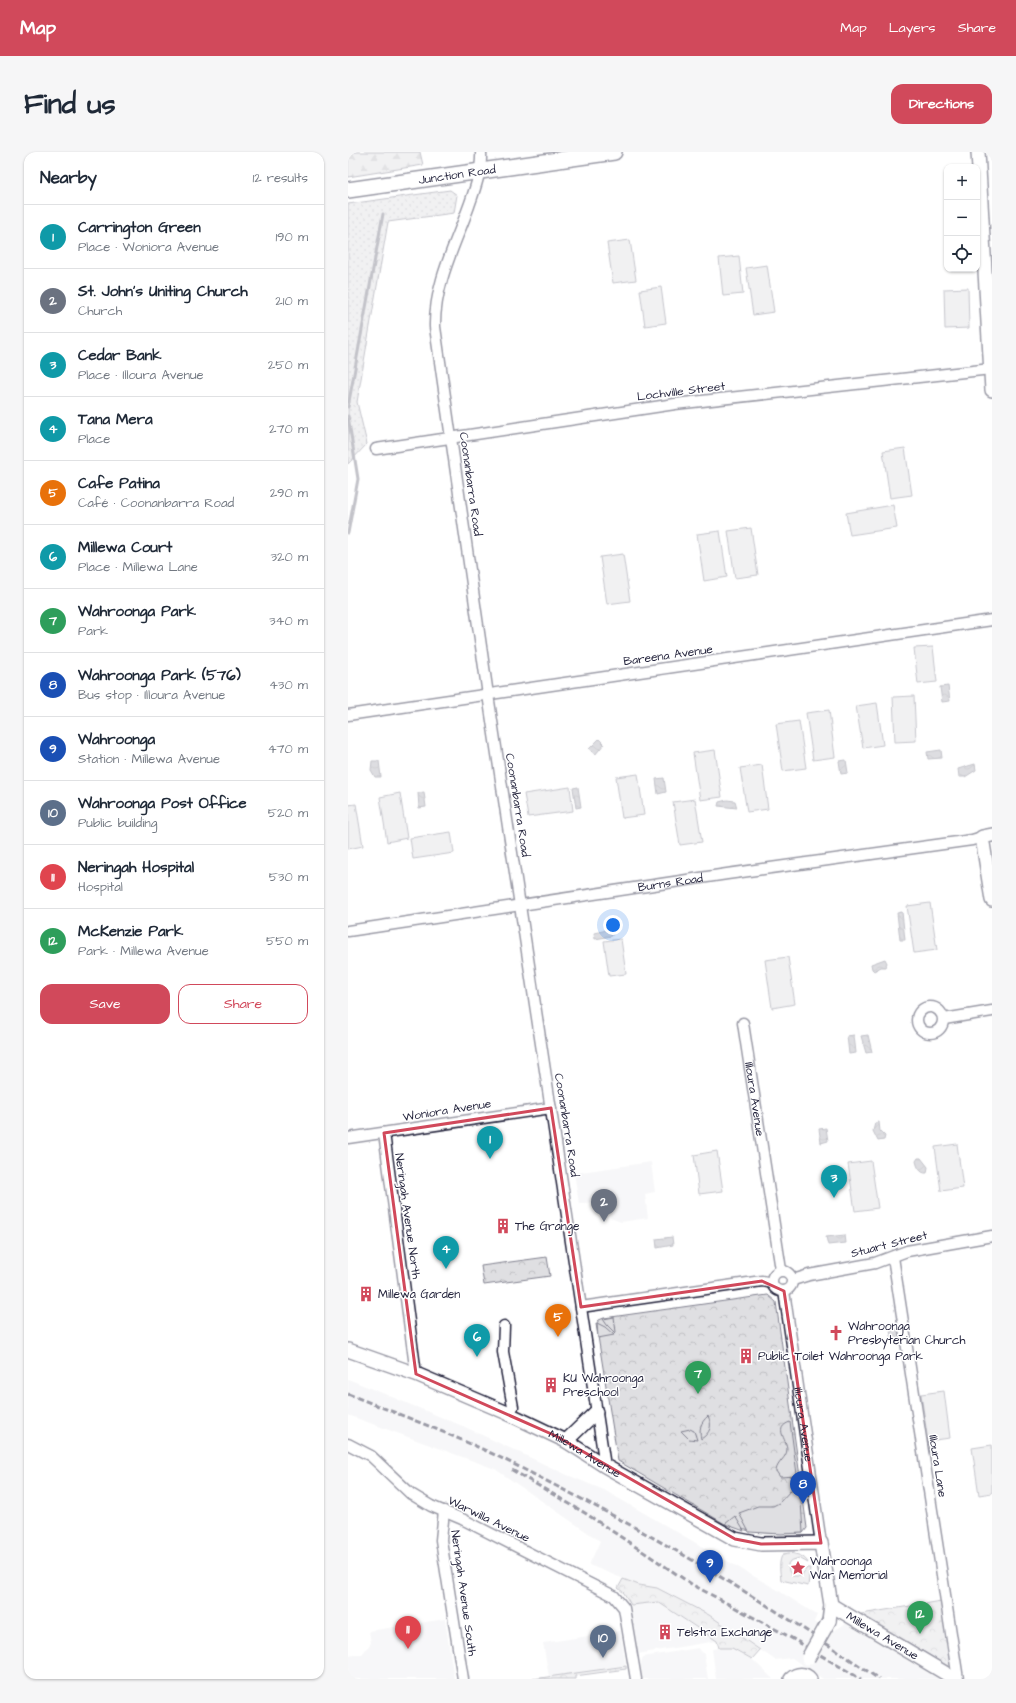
<!DOCTYPE html>
<meta charset="utf-8">
<style>
:root{--surface:#fff;--page:#f6f6f7;--text:#1f2937;--muted:#747a83;--line:#e0e1e3;--accent:#d1495b}
body{margin:0;font-family:"Architects Daughter",sans-serif;background:var(--page);color:var(--text)}
.controls{position:absolute;right:12px;top:12px;display:grid;overflow:hidden;border-radius:8px;box-shadow:0 1px 3px #0004}
.controls button{width:36px;height:36px;display:grid;place-items:center;padding:0;border:0;border-bottom:1px solid var(--line);background:var(--surface);color:var(--text);font:20px sans-serif}
.you{position:absolute;left:265px;top:773px;width:14px;height:14px;margin:-10px;border:3px solid #fff;border-radius:50%;background:#1a73e8;box-shadow:0 0 0 6px #1a73e833}
.badge{display:grid;place-items:center;width:26px;height:26px;border-radius:50%;background:var(--accent);color:#fff;font-size:13px;font-weight:700}
.pin{position:absolute;translate:-50% -33px;filter:drop-shadow(0 1px 2px #0008)}
.pin::after{content:'';position:absolute;top:21px;width:14px;height:12px;background:inherit;clip-path:polygon(0 0,100% 0,50% 100%)}
.list{margin:0;padding:0;list-style:none}
h2{display:flex;justify-content:space-between;align-items:center;height:52px;margin:0;padding:0 16px;font-size:17px}
h2 small{font-size:13px;font-weight:400;color:var(--muted)}
.list li{display:grid;grid-template-columns:26px 1fr auto;gap:12px;align-items:center;box-sizing:border-box;height:64px;padding:0 16px;border-top:1px solid var(--line)}
.list b{display:block;font-size:15px;white-space:nowrap}
.list p{margin:0;font-size:13px;white-space:nowrap;color:var(--muted)}
.list em{font-size:13px;font-style:normal;color:var(--muted)}
.actions{display:flex;gap:8px;padding:12px 16px}
.actions a{flex:1;padding:9px 0;border:1px solid var(--accent);border-radius:12px;text-align:center;font-size:14px;color:var(--accent)}
.actions .main{background:var(--accent);color:#fff}
.icon{flex:none;width:22px;height:22px;fill:none;stroke:currentColor;stroke-width:2;stroke-linecap:round;stroke-linejoin:round}
.map{position:relative;flex:none;width:644px;height:1527px;overflow:hidden;border-radius:12px}
header{display:flex;align-items:center;gap:24px;box-sizing:border-box;height:56px;padding:0 20px;background:var(--accent);color:#fff}
header strong{font-size:19px}
nav{display:flex;gap:22px;margin-inline-start:auto;font-size:14px}
.intro{display:flex;align-items:center;justify-content:space-between;box-sizing:border-box;height:96px;padding:0 24px}
h1{margin:0;font-size:28px}
.button{padding:10px 18px;border-radius:12px;background:var(--accent);color:#fff;font-size:14px;font-weight:700}
main{display:flex;gap:24px;padding:0 24px}
aside{flex:1;background:var(--surface);border-radius:12px;box-shadow:0 1px 3px #0004}
.map>svg:first-child{display:block}
.built{fill:#eeeef1}
.grass{fill:url(#grass-dots);stroke:#80808e}
.forest{fill:url(#forest-firs);stroke:#80808e}
.park{fill:url(#park-crowns);stroke:#80808e}
.garden{fill:#dfdfe2;stroke:#80808e}
.water{fill:url(#water-waves);stroke:#7a7a88}
.lines{fill:none;stroke-linecap:round;stroke-linejoin:round}
.stream{stroke:#7a7a88;stroke-width:3}
.minor-casing{stroke:#22223b;stroke-width:13}
.tertiary-casing{stroke:#22223b;stroke-width:16}
.secondary-casing{stroke:#22223b;stroke-width:18}
.minor{stroke:#fff;stroke-width:10}
.tertiary{stroke:#fff;stroke-width:13}
.secondary{stroke:#fff;stroke-width:15}
.rail{stroke:#22223b;stroke-width:3;stroke-dasharray:6 3;stroke-linecap:butt}
.tertiary-bridge-casing{stroke:#22223b;stroke-width:16;stroke-linecap:butt}
.tertiary-bridge{stroke:#fff;stroke-width:13}
.marked{fill:none;stroke:#d1495b;stroke-width:3;stroke-linejoin:round}
.labels{text-anchor:middle;stroke-width:3;stroke-linejoin:round;paint-order:stroke}
.street-label{font-size:12px;fill:#22223b;stroke:#fff}
.poi-label{font-size:12px;fill:#22223b;stroke:#fff;text-anchor:start}
</style>
<header>
<strong>Map</strong>
<nav><a>Map</a><a>Layers</a><a>Share</a></nav>
</header>
<div class="intro"><h1>Find us</h1><a class="button">Directions</a></div>
<main>
<aside>
<h2>Nearby<small>12 results</small></h2>
<ul class="list">
<li><span class="badge" style="background:#0f9aa8">1</span><div><b>Carrington Green</b><p>Place · Woniora Avenue</p></div><em>190 m</em></li>
<li><span class="badge" style="background:#6b7280">2</span><div><b>St. John's Uniting Church</b><p>Church</p></div><em>210 m</em></li>
<li><span class="badge" style="background:#0f9aa8">3</span><div><b>Cedar Bank</b><p>Place · Illoura Avenue</p></div><em>250 m</em></li>
<li><span class="badge" style="background:#0f9aa8">4</span><div><b>Tana Mera</b><p>Place</p></div><em>270 m</em></li>
<li><span class="badge" style="background:#e8710a">5</span><div><b>Cafe Patina</b><p>Café · Coonanbarra Road</p></div><em>290 m</em></li>
<li><span class="badge" style="background:#0f9aa8">6</span><div><b>Millewa Court</b><p>Place · Millewa Lane</p></div><em>320 m</em></li>
<li><span class="badge" style="background:#2e9e5b">7</span><div><b>Wahroonga Park</b><p>Park</p></div><em>340 m</em></li>
<li><span class="badge" style="background:#1a4fb4">8</span><div><b>Wahroonga Park (576)</b><p>Bus stop · Illoura Avenue</p></div><em>430 m</em></li>
<li><span class="badge" style="background:#1a4fb4">9</span><div><b>Wahroonga</b><p>Station · Millewa Avenue</p></div><em>470 m</em></li>
<li><span class="badge" style="background:#5c6f8a">10</span><div><b>Wahroonga Post Office</b><p>Public building</p></div><em>520 m</em></li>
<li><span class="badge" style="background:#e0444e">11</span><div><b>Neringah Hospital</b><p>Hospital</p></div><em>530 m</em></li>
<li><span class="badge" style="background:#2e9e5b">12</span><div><b>McKenzie Park</b><p>Park · Millewa Avenue</p></div><em>550 m</em></li>
</ul>
<div class="actions"><a class="main">Save</a><a>Share</a></div>
</aside>
<div class="map">
<svg width="644" height="1527" viewBox="0 0 644 1527">
<defs>
<pattern id="grass-dots" width="8" height="8" patternUnits="userSpaceOnUse"><rect width="8" height="8" fill="#dfdfe2"/><path d="M2 2h.1M6 6h.1" fill="none" stroke="#bfbfc3" stroke-width="1.8" stroke-linecap="round"/></pattern>
<pattern id="forest-firs" width="22" height="20" patternUnits="userSpaceOnUse"><rect width="22" height="20" fill="#dfdfe2"/><path d="M5 1l3.5 6h-7zM16 11l3.5 6h-7z" fill="#bfbfc3"/></pattern>
<pattern id="park-crowns" width="20" height="18" patternUnits="userSpaceOnUse"><rect width="20" height="18" fill="#dfdfe2"/><path d="M2 6a3 3 0 1 1 6 0M12 15a3 3 0 1 1 6 0" fill="none" stroke="#bfbfc3"/></pattern>
<pattern id="water-waves" width="16" height="10" patternUnits="userSpaceOnUse"><rect width="16" height="10" fill="#b4b4bc"/><path d="M0 5q4-4 8 0t8 0" fill="none" stroke="#9a9aa2"/></pattern>
</defs>
<rect width="100%" height="100%" fill="#fff"/>
<filter id="ink" filterUnits="userSpaceOnUse"><feTurbulence type="fractalNoise" baseFrequency=".025" numOctaves="2"/><feDisplacementMap in="SourceGraphic" scale="8" xChannelSelector="R" yChannelSelector="G"/><feConvolveMatrix kernelMatrix="1 2 1 2 8 2 1 2 1" color-interpolation-filters="sRGB"/></filter>
<g filter="url(#ink)">
<path class="built" d="M303,1010L307,1040L297,1042L300,1066L273,1070L262,1066L259,1051H256L255,1048L231,1052L226,1021Z
M0,1227L117,1275L217,1322L256,1338L428,1437L469,1463L466,1470L482,1483L485,1479L499,1471L572,1511L592,1527H475L444,1506L427,1508L361,1463L309,1436L291,1433L241,1413L252,1389L147,1317L0,1263Z
M310,1450L369,1489L289,1502L283,1453Z
M97,1467L106,1527H0V1504L14,1502L23,1491L21,1479Z
M272,1479L278,1514L201,1525L195,1491Z
M350,1496L356,1502L360,1527H294L292,1513L295,1505Z
M371,1496H384L404,1507L425,1527H368L364,1497Z"/>
<path class="grass" d="M102,38L109,43L106,61L40,70L9,250L19,292L0,312V52Z"/>
<path class="forest" d="M0,0H72L75,13L0,25Z"/>
<path class="park" d="M199,1105L202,1124L136,1133L133,1114Z
M420,1143L428,1150L459,1376L455,1381C427,1382 404,1382 377,1372L270,1309L248,1172L251,1168L256,1166Z
M275,1427L291,1433L309,1436L361,1463L412,1498L404,1507L384,1496H371L369,1489L310,1450L283,1453L276,1441L270,1436Z
M593,1449L602,1511L600,1514L513,1462Z
M278,1514V1517L227,1524V1527H185Z"/>
<path class="garden" d="M282,88L288,128L265,131L259,91Z
M391,104L395,142L375,144L371,106Z
M419,113L426,160L405,163L398,116Z
M313,135L318,171L297,174L292,138Z
M620,136L621,176L597,177L596,137Z
M557,296L564,343L542,346L535,299Z
M545,353L549,376L502,383L498,361Z
M403,376L410,423L387,426L380,379Z
M372,379L379,425L356,429L349,382Z
M275,402L282,449L259,452L252,405Z
M585,495L589,530L570,532L566,496Z
M566,544L568,589L547,590L545,545Z
M529,551L535,593L515,596L508,554Z
M481,558L487,605L465,608L458,561Z
M451,569L458,616L435,619L428,572Z
M367,598L374,645L352,648L345,601Z
M414,613L420,657L399,660L392,616Z
M290,622L296,663L274,666L268,625Z
M222,635L225,659L180,665L176,642Z
M52,641L59,686L39,690L32,645Z
M347,647L354,690L332,693L325,650Z
M8,652L15,694L0,697V653Z
M103,680L106,701L65,707L62,686Z
M582,751L589,798L566,801L559,754Z
M273,787L278,822L261,824L256,789Z
M440,805L447,852L424,856L417,808Z
M609,992L615,1036L593,1039L587,995Z
M369,999L375,1039L351,1042L346,1003Z
M523,1009L530,1056L507,1059L500,1012Z
M266,1165L268,1180L267,1181L259,1173L255,1167Z
M249,1171L257,1175L266,1183L250,1186Z
M596,1239L602,1286L580,1289L573,1242Z
M360,1264C365,1274 362,1281 353,1287C351,1277 352,1271 360,1264Z
M442,1270L449,1322L448,1324L432,1325L428,1319C429,1310 439,1306 439,1297C439,1287 425,1276 442,1270Z
M342,1277L346,1279L349,1288L341,1287L333,1279Z
M644,1293V1341L631,1343L624,1296Z
M454,1336V1339L450,1342L453,1349L455,1381L433,1382L401,1380L391,1361L410,1354H425L431,1351L443,1338Z
M387,1364L396,1379L377,1372Z
M441,1401C449,1402 457,1404 460,1411L451,1406L442,1409L440,1412L441,1419L444,1424H453L459,1416H462L460,1434L433,1428C432,1420 430,1409 435,1402Z"/>
<path class="water" d="M600,534L602,549L594,550L592,535Z
M251,587L256,592L247,603L241,597Z
M593,598L594,606L580,607L579,600Z
M498,608L500,621L493,622L491,609Z
M24,609H31L33,625H27L23,618Z
M627,612L628,618L617,625H611L610,617Z
M316,626L318,640L310,642L308,627Z
M230,635L233,655L228,656L225,636Z
M76,640L78,655L71,656L70,641Z
M379,648L387,649L389,656L370,654L371,650Z
M554,760L557,788H552L549,761Z
M260,776H263L264,784L247,787L246,781L259,778Z
M537,807L539,811L537,815H533L526,819L524,817L523,812Z
M506,883L508,901L501,902L499,884Z
M520,883L524,900L518,901L513,884Z
M531,970L532,979L537,984L536,988L530,989L525,979L527,971Z
M478,976L480,989L473,991L471,977Z
M570,1006H573L580,1015L579,1021C572,1022 569,1014 568,1009Z
M497,1083L498,1091L480,1093L478,1085Z
M324,1085L325,1093L309,1096L308,1087Z
M550,1177L553,1190L545,1192L542,1179Z"/>
<g class="lines">
<path class="stream" d="M0,255L35,62
M0,264L10,327L0,381"/>
<g class="minor-casing">
<g id="minor">
<path d="M133,0C134,18 127,37 121,54C107,93 86,133 87,175L139,536L257,1314"/>
<path d="M28,297L327,252L643,217"/>
<path d="M0,563L644,468"/>
<path id="s1" d="M0,779L379,722L624,688L634,685"/>
<circle cx="582" cy="868" r="13"/>
<path d="M596,867L644,859"/>
<path id="s2" d="M395,871L433,1118"/>
<path d="M36,981L68,1222"/>
<path d="M0,986L203,956"/>
<path d="M545,1105L610,1527"/>
<circle cx="434" cy="1129" r="10"/>
<path d="M445,1128L461,1123L527,1111L559,1099L644,1084"/>
<path id="s3" d="M436,1139L473,1391"/>
<path d="M233,1155L414,1129L424,1131"/>
<path d="M156,1174L155,1200L165,1255L161,1262"/>
<path d="M0,1292L23,1304L63,1342L83,1354L114,1367L266,1444L276,1456L288,1527"/>
<path d="M96,1359L93,1388L115,1527"/>
</g>
</g>
<g class="tertiary-casing">
<g id="tertiary">
<path d="M630,0L644,238"/>
<path d="M644,683L634,685L644,748"/>
<path id="s4" d="M0,1198L68,1222L157,1260L218,1289L257,1314L387,1387L413,1392L473,1391L483,1453L481,1469"/>
<path d="M218,1289L248,1260"/>
<path id="s5" d="M483,1453L607,1527"/>
<path d="M443,1527C449,1521 457,1521 462,1527"/>
</g>
</g>
<g class="secondary-casing">
<g id="secondary">
<path id="s6" d="M0,38L266,0"/>
</g>
</g>
<use href="#minor" class="minor"/>
<use href="#tertiary" class="tertiary"/>
<use href="#secondary" class="secondary"/>
<path class="rail" d="M0,1242C40,1258 80,1273 118,1290C154,1305 188,1324 222,1341C331,1397 430,1458 531,1527
M164,1318L237,1361L345,1433L440,1484L513,1527"/>
<g class="tertiary-bridge-casing">
<path id="tertiary-bridge" d="M460,1506L481,1469"/>
</g>
<use href="#tertiary-bridge" class="tertiary-bridge"/>
</g>
</g>
<path d="M0 0H644V1527H0ZM203,956L233,1155L414,1129L436,1139L473,1391L413,1392L387,1387L208,1284L68,1222L36,981Z" fill="#fff" fill-opacity=".55" fill-rule="evenodd"/>
<path class="marked" d="M203,956L233,1155L414,1129L436,1139L473,1391L413,1392L387,1387L208,1284L68,1222L36,981Z"/>
<defs>
<g id="building-bare" transform="scale(1.2)"><path d="M-4-6H4V6H1V3H-1V6H-4ZM-2.5-4.3h1.7v1.8h-1.7ZM.8-4.3h1.7v1.8H.8ZM-2.5-1h1.7V.8h-1.7ZM.8-1h1.7V.8H.8Z" fill="#d1495b" stroke="#fff" stroke-width="2.5" paint-order="stroke"/></g>
<g id="church-bare" transform="scale(1.2)"><path d="M-1.2-6h2.4v3.5h3.3v2.4h-3.3V6h-2.4V-.1h-3.3v-2.4h3.3Z" fill="#d1495b" stroke="#fff" stroke-width="2.5" paint-order="stroke"/></g>
<g id="sight-bare" transform="scale(1.2)"><path d="M0-6L1.8-2.2L6-1.7L2.9 1.2L3.7 5.4L0 3.3L-3.7 5.4L-2.9 1.2L-6-1.7L-1.8-2.2Z" fill="#d1495b" stroke="#fff" stroke-width="2.5" paint-order="stroke"/></g>
</defs>
<g fill-rule="evenodd">
<use href="#building-bare" x="155" y="1074"/>
<use href="#building-bare" x="18" y="1142"/>
<use href="#church-bare" x="488" y="1181"/>
<use href="#building-bare" x="398" y="1204"/>
<use href="#building-bare" x="203" y="1233"/>
<use href="#sight-bare" x="450" y="1416"/>
<use href="#building-bare" x="317" y="1480"/>
</g>
<g class="labels">
<g class="street-label">
<text dy="4" stroke="none"><textPath href="#s6" startOffset="110">Junction Road</textPath></text>
<text transform="translate(333 239) rotate(-7)" y="4">Lochville Street</text>
<text transform="translate(123 332) rotate(82)" y="4">Coonanbarra Road</text>
<text transform="translate(320 503) rotate(-8)" y="4">Bareena Avenue</text>
<text transform="translate(170 653) rotate(81)" y="4">Coonanbarra Road</text>
<text dy="4" stroke="none"><textPath href="#s1" startOffset="326">Burns Road</textPath></text>
<text dy="4" stroke="none"><textPath href="#s2" startOffset="77">Illoura Avenue</textPath></text>
<text transform="translate(99 958) rotate(-9)" y="4">Woniora Avenue</text>
<text transform="translate(219 973) rotate(81)" y="4">Coonanbarra Road</text>
<text transform="translate(60 1064) rotate(82)" y="4">Neringah Avenue North</text>
<text transform="translate(541 1092) rotate(-14)" y="4">Stuart Street</text>
<text dy="4" stroke="none"><textPath href="#s3" startOffset="135">Illoura Avenue</textPath></text>
<text dy="4" stroke="none"><textPath href="#s4" startOffset="259">Millewa Avenue</textPath></text>
<text transform="translate(590 1314) rotate(81)" y="4">Illoura Lane</text>
<text transform="translate(141 1367) rotate(26)" y="4">Warwilla Avenue</text>
<text transform="translate(116 1441) rotate(82)" y="4">Neringah Avenue South</text>
<text dy="4" stroke="none"><textPath href="#s5" startOffset="60">Millewa Avenue</textPath></text>
</g>
<g class="poi-label">
<text x="167" y="1078">The Grange</text>
<text x="30" y="1146">Millewa Garden</text>
<text x="500" y="1178">Wahroonga<tspan x="500" dy="14">Presbyterian Church</tspan></text>
<text x="410" y="1208">Public Toilet Wahroonga Park</text>
<text x="215" y="1230">KU Wahroonga<tspan x="215" dy="14">Preschool</tspan></text>
<text x="462" y="1413">Wahroonga<tspan x="462" dy="14">War Memorial</tspan></text>
<text x="329" y="1484">Telstra Exchange</text>
</g>
</g>
</svg>
<div class="controls">
<button>+</button>
<button>−</button>
<button><svg class="icon" aria-label="locate" viewBox="0 0 24 24"><circle cx="12" cy="12" r="6"/><path d="M12 2v4M12 18v4M2 12h4M18 12h4"/></svg></button>
</div>
<div class="you"></div>
<div class="pin badge" style="left:142px;top:1007px;background:#0f9aa8">1</div>
<div class="pin badge" style="left:256px;top:1070px;background:#6b7280">2</div>
<div class="pin badge" style="left:486px;top:1046px;background:#0f9aa8">3</div>
<div class="pin badge" style="left:98px;top:1117px;background:#0f9aa8">4</div>
<div class="pin badge" style="left:210px;top:1185px;background:#e8710a">5</div>
<div class="pin badge" style="left:129px;top:1205px;background:#0f9aa8">6</div>
<div class="pin badge" style="left:350px;top:1242px;background:#2e9e5b">7</div>
<div class="pin badge" style="left:455px;top:1352px;background:#1a4fb4">8</div>
<div class="pin badge" style="left:362px;top:1431px;background:#1a4fb4">9</div>
<div class="pin badge" style="left:255px;top:1506px;background:#5c6f8a">10</div>
<div class="pin badge" style="left:60px;top:1497px;background:#e0444e">11</div>
<div class="pin badge" style="left:572px;top:1482px;background:#2e9e5b">12</div>
</div>
</main>
